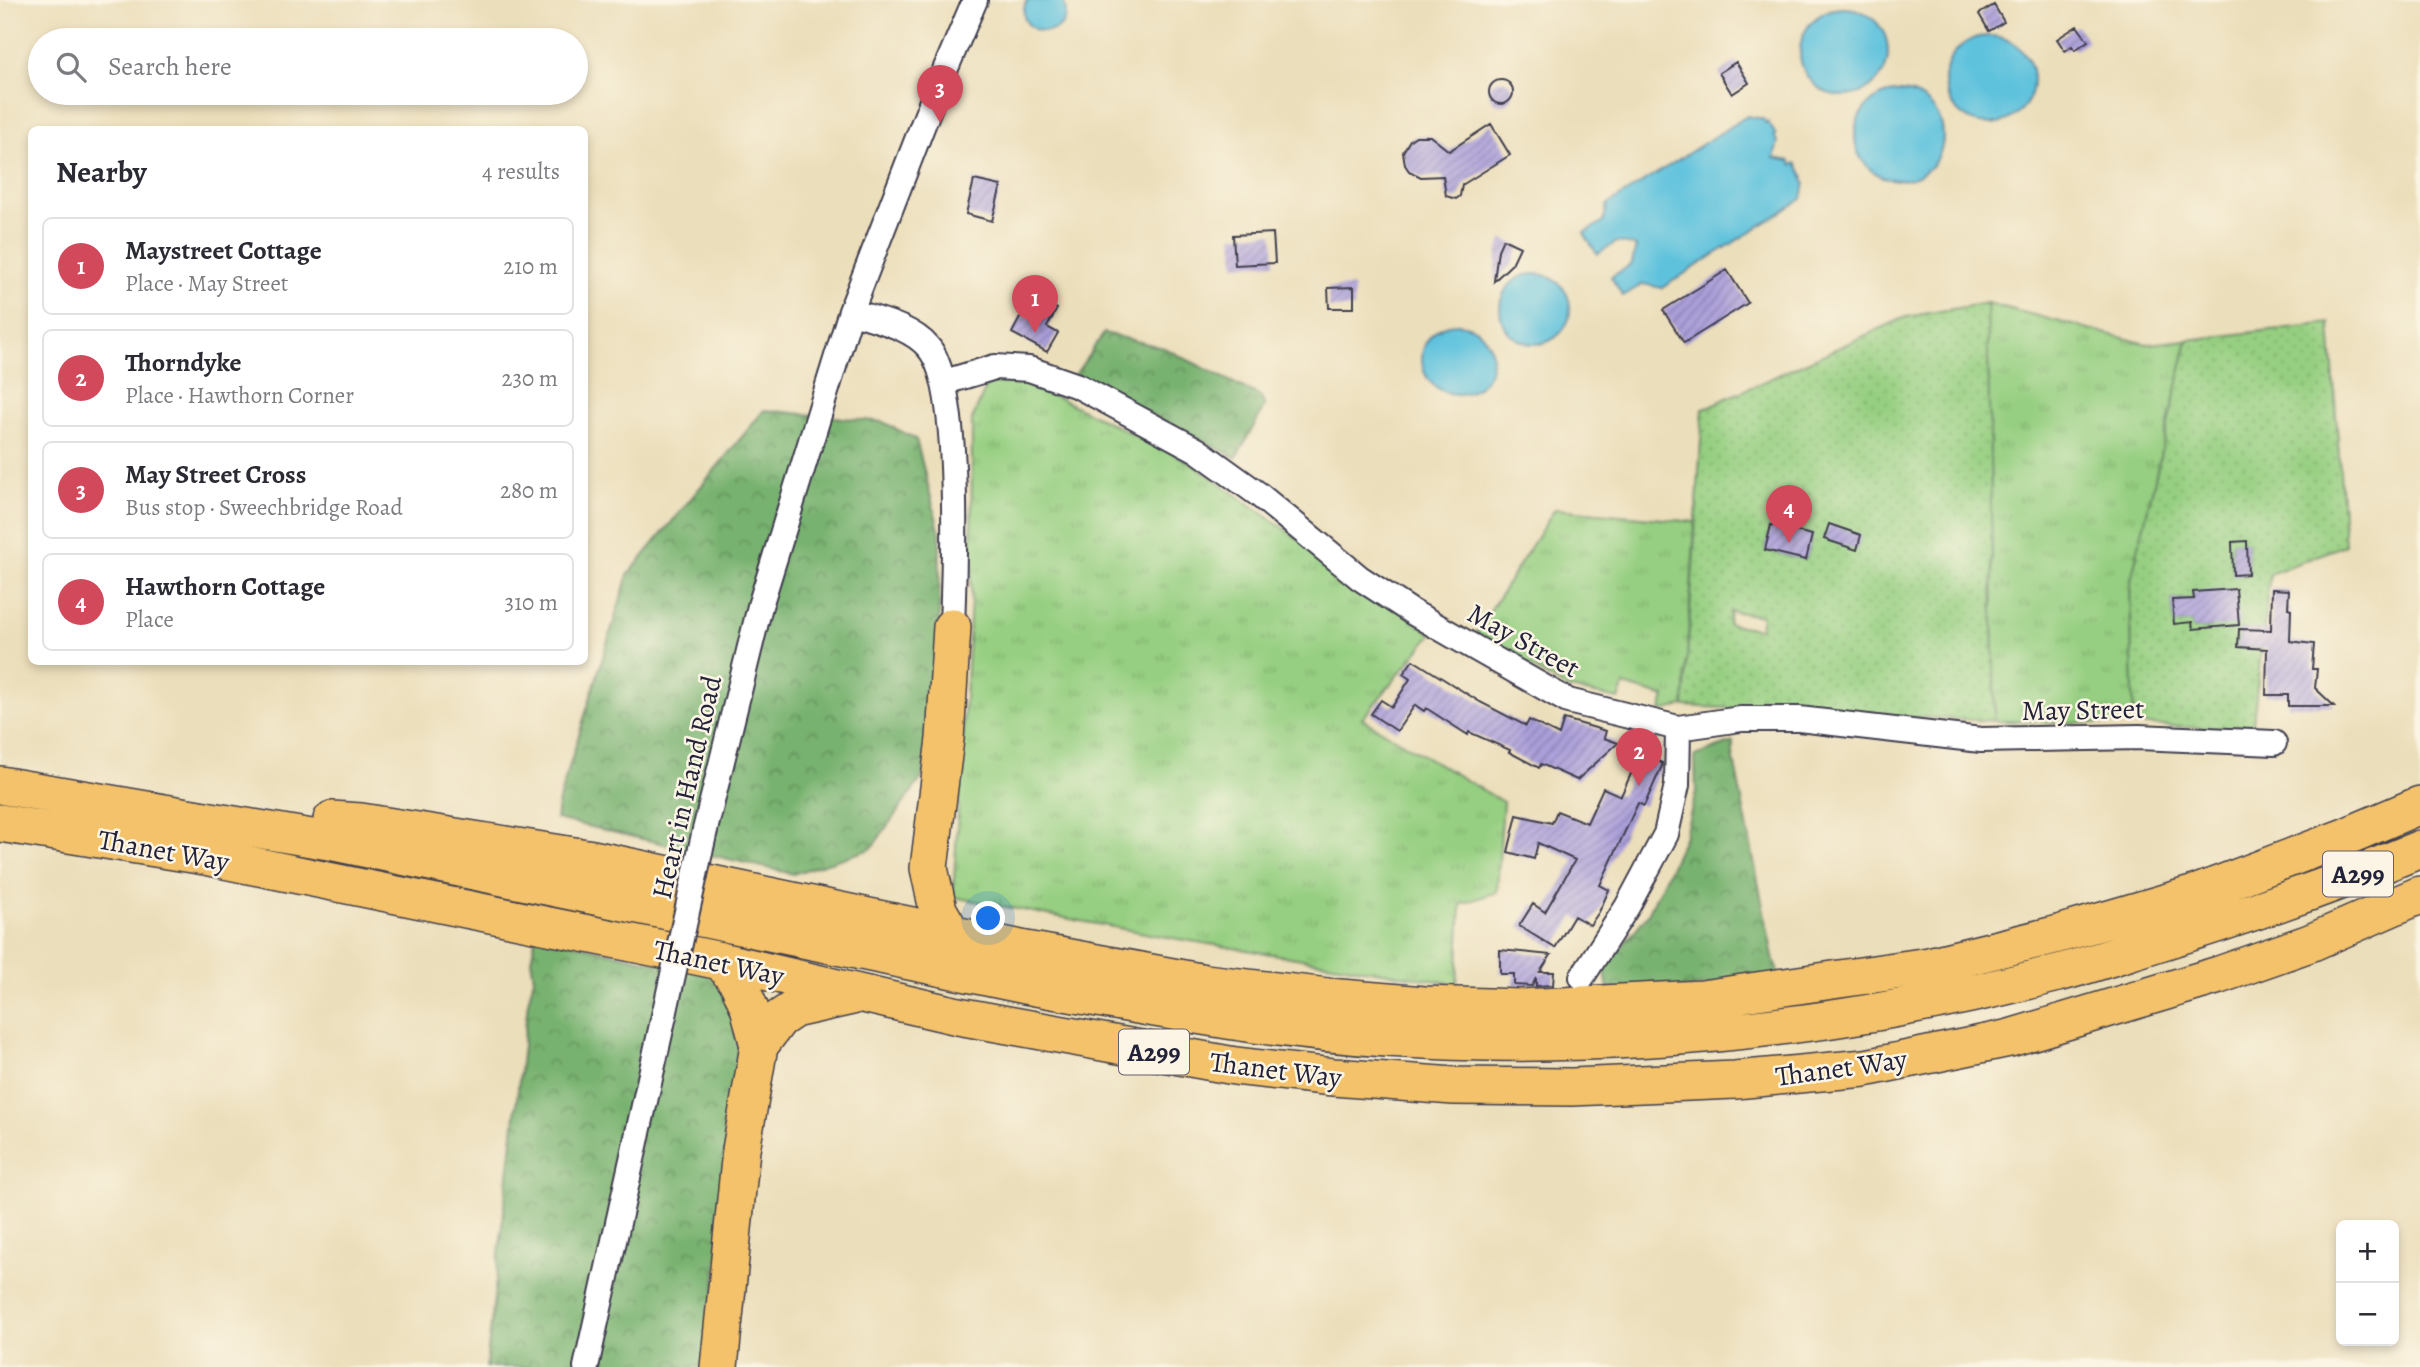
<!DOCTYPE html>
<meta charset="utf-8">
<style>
:root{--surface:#fff;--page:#f7f7f7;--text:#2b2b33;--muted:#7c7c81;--line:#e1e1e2;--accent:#d1495b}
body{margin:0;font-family:Alegreya,serif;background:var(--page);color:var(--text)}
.controls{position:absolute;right:21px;bottom:21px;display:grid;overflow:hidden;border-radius:10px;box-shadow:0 4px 10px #0003}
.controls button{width:63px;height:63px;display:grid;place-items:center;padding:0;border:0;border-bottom:2px solid var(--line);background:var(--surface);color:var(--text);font:35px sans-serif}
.you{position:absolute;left:989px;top:919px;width:24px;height:24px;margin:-18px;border:5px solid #fff;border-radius:50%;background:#1a73e8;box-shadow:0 0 0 10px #1a73e833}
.badge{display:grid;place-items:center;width:46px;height:46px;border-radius:50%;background:var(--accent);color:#fff;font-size:23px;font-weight:700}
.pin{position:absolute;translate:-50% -58px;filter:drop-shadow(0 2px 4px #0008)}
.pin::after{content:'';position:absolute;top:37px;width:24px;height:21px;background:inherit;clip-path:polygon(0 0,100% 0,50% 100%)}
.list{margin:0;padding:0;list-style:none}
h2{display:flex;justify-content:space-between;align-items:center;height:91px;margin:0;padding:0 28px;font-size:30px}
h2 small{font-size:23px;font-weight:400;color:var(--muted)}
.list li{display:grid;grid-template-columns:46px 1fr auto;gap:21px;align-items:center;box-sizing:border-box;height:98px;margin:0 14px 14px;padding:0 14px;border:2px solid var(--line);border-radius:10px}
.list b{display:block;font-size:26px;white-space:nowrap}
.list p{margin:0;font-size:23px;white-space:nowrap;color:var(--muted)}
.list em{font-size:23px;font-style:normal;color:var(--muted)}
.icon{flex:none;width:38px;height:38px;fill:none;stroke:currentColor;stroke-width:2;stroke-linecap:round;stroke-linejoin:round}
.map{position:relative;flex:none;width:2420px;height:1367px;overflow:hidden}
.search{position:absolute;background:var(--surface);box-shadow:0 4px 10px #0003;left:28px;top:28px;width:560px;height:77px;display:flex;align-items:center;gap:18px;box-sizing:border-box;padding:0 24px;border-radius:38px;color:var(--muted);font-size:26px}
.panel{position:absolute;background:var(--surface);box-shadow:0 4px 10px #0003;left:28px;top:126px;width:560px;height:539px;border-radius:10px}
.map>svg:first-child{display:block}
.grass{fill:url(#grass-tufts);stroke:#5c785e;stroke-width:2}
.forest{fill:url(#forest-crowns);stroke:#4d6a55;stroke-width:2}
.garden{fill:url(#garden-dots);stroke:#5c785e;stroke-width:2;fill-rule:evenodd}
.water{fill:#5fc2dd;stroke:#40728c;stroke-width:2}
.building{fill:url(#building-hatch)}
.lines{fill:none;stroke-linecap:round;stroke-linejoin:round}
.minor-casing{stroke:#403e4e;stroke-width:28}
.highway-casing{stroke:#403e4e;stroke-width:40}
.minor{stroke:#fff;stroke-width:24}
.highway{stroke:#f3c26a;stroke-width:37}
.minor-bridge-casing{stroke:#403e4e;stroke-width:28;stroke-linecap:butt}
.minor-bridge{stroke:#fff;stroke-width:24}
.labels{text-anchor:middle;stroke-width:5;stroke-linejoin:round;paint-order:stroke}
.shield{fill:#fcf5e5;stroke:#63616e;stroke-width:2}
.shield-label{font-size:26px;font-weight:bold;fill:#22223b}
.street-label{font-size:28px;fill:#22223b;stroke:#fcf5e5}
</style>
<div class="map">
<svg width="2420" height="1367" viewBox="0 0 2420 1367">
<defs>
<pattern id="grass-tufts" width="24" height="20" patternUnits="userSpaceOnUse" patternTransform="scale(1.75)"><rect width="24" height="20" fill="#96cf81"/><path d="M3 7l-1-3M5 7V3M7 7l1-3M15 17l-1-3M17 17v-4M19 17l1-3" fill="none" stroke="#81b170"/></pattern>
<pattern id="forest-crowns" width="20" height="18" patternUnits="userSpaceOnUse" patternTransform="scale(1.75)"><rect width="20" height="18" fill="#78b26f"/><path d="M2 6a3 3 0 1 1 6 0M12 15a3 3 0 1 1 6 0" fill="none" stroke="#62905c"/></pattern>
<pattern id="garden-dots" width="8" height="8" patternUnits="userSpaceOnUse" patternTransform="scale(1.75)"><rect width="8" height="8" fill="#96cf81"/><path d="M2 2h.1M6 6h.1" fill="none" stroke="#81b170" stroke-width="1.8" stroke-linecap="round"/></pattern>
<pattern id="building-hatch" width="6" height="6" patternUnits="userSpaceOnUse" patternTransform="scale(1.75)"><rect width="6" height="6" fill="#ab9fda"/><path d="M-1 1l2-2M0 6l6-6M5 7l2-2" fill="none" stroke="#8b81b2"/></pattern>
</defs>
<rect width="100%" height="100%" fill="#fcf5e5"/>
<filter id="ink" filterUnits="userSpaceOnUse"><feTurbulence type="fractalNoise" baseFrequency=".0143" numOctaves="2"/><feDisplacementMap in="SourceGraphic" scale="14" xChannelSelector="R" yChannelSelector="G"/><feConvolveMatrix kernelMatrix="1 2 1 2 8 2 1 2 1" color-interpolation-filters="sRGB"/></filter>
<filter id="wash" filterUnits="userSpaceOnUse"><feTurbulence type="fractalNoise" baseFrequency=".00686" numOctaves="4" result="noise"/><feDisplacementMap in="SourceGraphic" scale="28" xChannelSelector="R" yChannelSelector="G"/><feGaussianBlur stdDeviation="1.57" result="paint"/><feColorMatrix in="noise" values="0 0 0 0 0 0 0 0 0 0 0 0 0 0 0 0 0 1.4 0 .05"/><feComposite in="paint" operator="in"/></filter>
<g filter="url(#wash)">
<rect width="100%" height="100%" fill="#ebdeba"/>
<path class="grass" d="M1987,303L2147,344L2188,340L2130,584L2134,724L1995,721Z
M988,382L1030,384L1190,462L1432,634L1362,719L1503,802L1497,892L1461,904L1457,984L1166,937L953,897L971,601L972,420Z
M1555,509L1695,522L1684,706L1661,711L1665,697L1624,685L1619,699L1566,688L1476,633Z"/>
<path class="forest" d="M1104,333L1164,348L1260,396L1265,406L1236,458L1075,375Z
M764,410L883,422L916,439L940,533L939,627L928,769L871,849L793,874L556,819L559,800L628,575Z
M1733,742V755L1774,962L1780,976L1610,997L1604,969L1648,914L1684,838L1696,792L1695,756Z
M536,935L727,979L741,1018L707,1367H486L528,1002L534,978L531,960Z"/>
<path class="garden" d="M1987,303L1995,721L1684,706L1703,409L1906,317ZM1771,525L1812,535L1806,560L1765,550ZM1730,611L1762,616L1760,629L1728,624Z
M2330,323L2345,545L2270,574L2252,731L2134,724L2130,584L2188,340ZM2232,542H2247L2248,574H2233ZM2193,592L2212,627L2211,628L2193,629L2192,622L2174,624L2172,600L2194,599ZM2239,629L2260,630L2259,648L2238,647Z"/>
<path class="water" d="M1027,0H1063C1081,43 1008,40 1027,0Z
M1800 52a44 44 0 1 1 88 0a44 44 0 1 1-88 0Z
M1945 80a44 44 0 1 1 88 0a44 44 0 1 1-88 0Z
M1855 136a44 44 0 1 1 88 0a44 44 0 1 1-88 0Z
M1747,116L1763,119L1766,124L1768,122L1776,135L1774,136L1778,142L1774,158L1790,161L1792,165L1796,163L1804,177L1802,178L1805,183L1802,199L1662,288L1643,284L1623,296L1611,277L1632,264L1636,246L1617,242L1597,254L1584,233L1604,221L1607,205Z
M1500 309a35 35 0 1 1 70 0a35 35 0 1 1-70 0Z
M1422 359a35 35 0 1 1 70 0a35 35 0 1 1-70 0Z"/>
<g id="blocks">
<path class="building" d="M1994,5L2004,22L1989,31L1979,14Z
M2077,26L2088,41L2075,50L2072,46L2065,51L2057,39Z
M1736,62L1749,83L1732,94L1719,73Z
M1489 92a12 12 0 1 1 24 0a12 12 0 1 1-24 0Z
M1491,124L1510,155L1462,185L1460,196L1456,199L1446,196L1443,176L1421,177L1409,171L1405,165L1403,152L1410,140L1416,136H1430L1449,151Z
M974,180L1001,186L992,221L966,214Z
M1273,233L1275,263L1235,265L1233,235Z
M1503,239L1520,247L1512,264L1494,281L1498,250Z
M1727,270L1748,303L1684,343L1663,310Z
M1354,287V308H1329L1328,288Z
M1040,300L1057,309L1047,327L1058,333L1047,352L1012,333L1022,314L1030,318Z
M1829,524L1861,535L1857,550L1824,539Z
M1771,525L1812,535L1806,560L1765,550Z
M2247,541L2248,574L2233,575L2232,542Z
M2236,589L2239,625L2193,629L2192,622L2174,624L2172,600L2194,599L2193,592Z
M2272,589L2289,590L2288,608L2291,609L2290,641L2314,644L2312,669H2317L2315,688L2334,706H2288V695H2266L2267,649L2238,647L2239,629L2271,630Z
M1413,660L1480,702L1526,726L1529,720L1559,735L1564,719L1606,731L1604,738L1618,743L1577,780L1541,764L1539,768L1509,752L1510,750L1469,732L1468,735L1426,708L1424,711L1415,705L1397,731L1371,714L1381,700L1392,707L1410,679L1403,674Z
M1637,739L1659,749L1654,760L1662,763V766L1644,806L1638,803L1600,885L1609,890L1599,912L1590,925L1574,916L1555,948L1519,926L1533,904L1545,912L1575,860L1538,843L1534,859L1508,852L1517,815L1552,823L1557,811L1587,823L1603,788L1621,796L1635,765L1627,762Z
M1500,950L1551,955L1540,972H1554L1553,985L1536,986V978L1532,986L1514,985V974H1500Z"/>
</g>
</g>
<g filter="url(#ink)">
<use href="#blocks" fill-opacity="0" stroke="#403e4e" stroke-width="2"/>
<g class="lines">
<g class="minor-casing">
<path id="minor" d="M851,311C876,320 910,326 928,347C962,384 954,572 952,627
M945,382L995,367L1029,369L1078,386L1197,450L1258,494L1360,578L1412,612L1568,701L1678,728L1741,719H1799L1981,740L2139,737L2274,743
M705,830L760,606L851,311L934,96L975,0
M1582,977L1627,907L1666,834L1677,785L1678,728
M586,1367L665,1011"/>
</g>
<g class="highway-casing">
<path id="highway" d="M952,627L945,739L929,868L938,910L952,934
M0,785L329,841L1025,985C1144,1006 1265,1030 1386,1038C1611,1052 1837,1030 2054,974C2086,966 2118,955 2150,945C2241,917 2332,886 2420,849
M332,820L361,822L593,859L1026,950L1205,983L1328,997L1424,1005L1521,1008L1702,999L1929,966L2055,935L2192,895L2345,837L2420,805
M0,823L205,856L721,961L958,1016L1235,1066L1333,1077L1454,1086L1572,1087L1735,1080L1865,1068L2010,1038L2219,975L2310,943L2420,895
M759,1046L779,1019L794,1009L852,996
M719,1367L741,1150L759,1046L749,1007L738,982L721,961"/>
</g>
<use href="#minor" class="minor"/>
<use href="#highway" class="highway"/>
<g class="minor-bridge-casing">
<path id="minor-bridge" d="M665,1011L705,830"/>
</g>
<use href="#minor-bridge" class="minor-bridge"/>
</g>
</g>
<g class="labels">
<g class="shield">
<rect x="2323" y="851.5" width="70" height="45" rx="5"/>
<rect x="1119" y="1029.5" width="70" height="45" rx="5"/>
</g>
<g class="shield-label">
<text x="2358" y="883">A299</text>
<text x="1154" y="1061">A299</text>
</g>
<g class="street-label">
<text transform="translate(1524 640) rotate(29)" y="10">May Street</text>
<text transform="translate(2083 709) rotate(-1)" y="10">May Street</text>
<text transform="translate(686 787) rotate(-77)" y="10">Heart in Hand Road</text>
<text transform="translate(164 850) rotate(10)" y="10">Thanet Way</text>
<text transform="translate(719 962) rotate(12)" y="10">Thanet Way</text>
<text transform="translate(1841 1067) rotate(-8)" y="10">Thanet Way</text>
<text transform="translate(1276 1069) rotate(7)" y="10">Thanet Way</text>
</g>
</g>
</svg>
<div class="controls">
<button>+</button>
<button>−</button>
</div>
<div class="you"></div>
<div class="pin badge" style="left:1035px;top:333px">1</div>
<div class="pin badge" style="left:1639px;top:786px">2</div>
<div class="pin badge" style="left:940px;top:123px">3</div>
<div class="pin badge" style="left:1789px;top:543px">4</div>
<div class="search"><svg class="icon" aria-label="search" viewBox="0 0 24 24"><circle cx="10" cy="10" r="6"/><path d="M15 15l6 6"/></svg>Search here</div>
<section class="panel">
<h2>Nearby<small>4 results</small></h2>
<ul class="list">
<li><span class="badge">1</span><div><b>Maystreet Cottage</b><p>Place · May Street</p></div><em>210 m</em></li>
<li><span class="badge">2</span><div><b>Thorndyke</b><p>Place · Hawthorn Corner</p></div><em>230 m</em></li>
<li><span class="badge">3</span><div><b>May Street Cross</b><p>Bus stop · Sweechbridge Road</p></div><em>280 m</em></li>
<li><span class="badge">4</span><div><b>Hawthorn Cottage</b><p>Place</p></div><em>310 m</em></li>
</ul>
</section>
</div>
